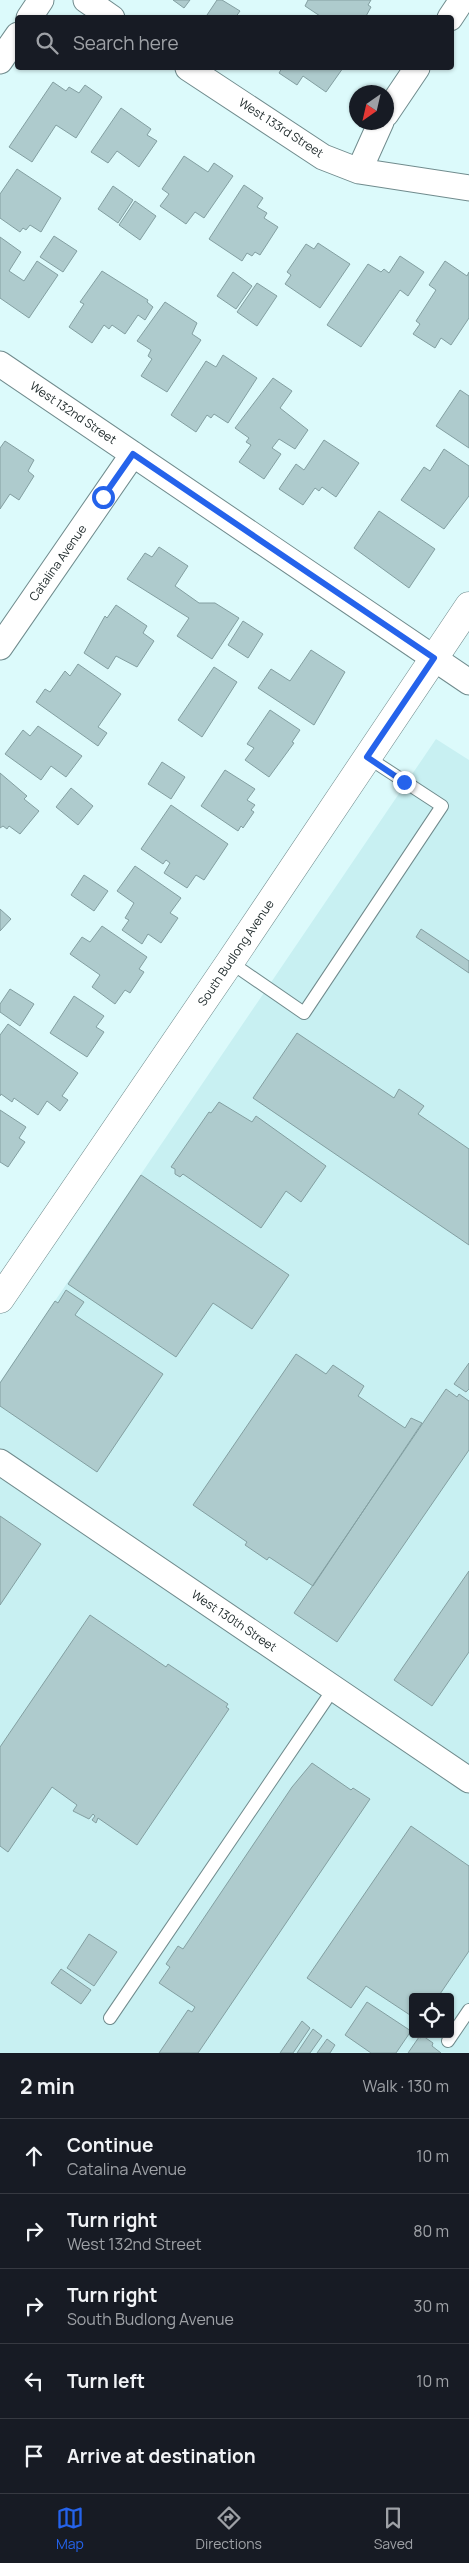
<!DOCTYPE html>
<meta charset="utf-8">
<style>
:root{--surface:#171b24;--page:#242831;--text:#f1f3f6;--muted:#9ea1a6;--line:#363941;--accent:#2563eb}
body{margin:0;font-family:Manrope,sans-serif;background:var(--page);color:var(--text)}
.controls{position:absolute;right:15px;bottom:15px;display:grid;overflow:hidden;border-radius:5px;box-shadow:0 1px 4px #0004}
.controls button{width:45px;height:45px;display:grid;place-items:center;padding:0;border:0;border-bottom:1px solid var(--line);background:var(--surface);color:var(--text);font:25px sans-serif}
.compass{position:absolute;left:349px;top:85px;width:45px;height:45px;border-radius:50%;background:var(--surface);box-shadow:0 1px 4px #0004;rotate:214deg}
.stop{position:absolute;width:15px;height:15px;margin:-11px;border:4px solid #2563eb;border-radius:50%;background:#fff}
.stop.end{background:#2563eb;border-color:#fff;box-shadow:0 1px 5px #0008}
.list{margin:0;padding:0;list-style:none}
h2{display:flex;justify-content:space-between;align-items:center;height:65px;margin:0;padding:0 20px;font-size:21px}
h2 small{font-size:16px;font-weight:400;color:var(--muted)}
.list li{display:grid;grid-template-columns:32px 1fr auto;gap:15px;align-items:center;box-sizing:border-box;height:75px;padding:0 20px;border-top:1px solid var(--line)}
.list b{display:block;font-size:19px;white-space:nowrap}
.list p{margin:0;font-size:16px;white-space:nowrap;color:var(--muted)}
.list em{font-size:16px;font-style:normal;color:var(--muted)}
.icon{flex:none;width:28px;height:28px;fill:none;stroke:currentColor;stroke-width:2;stroke-linecap:round;stroke-linejoin:round}
.map{position:relative;flex:none;width:469px;height:2053px;overflow:hidden}
.search{position:absolute;background:var(--surface);box-shadow:0 1px 4px #0004;left:15px;right:15px;top:15px;height:55px;display:flex;align-items:center;gap:12px;box-sizing:border-box;padding:0 18px;border-radius:5px;color:var(--muted);font-size:19px}
.sheet{height:440px;background:var(--surface)}
nav{display:flex;justify-content:space-around;align-items:center;box-sizing:border-box;height:70px;border-top:1px solid var(--line);background:var(--surface);font-size:14px;color:var(--muted)}
nav a{display:grid;justify-items:center;gap:2px}
nav .on{color:var(--accent)}
.map>svg:first-child{display:block}
.built{fill:#c8f0f2;fill-rule:evenodd}
.building{fill:#aecbcd;stroke:#839fa1}
.lines{fill:none;stroke-linecap:round;stroke-linejoin:round}
.service-casing{stroke:#708b8d;stroke-width:14}
.minor-casing{stroke:#708b8d;stroke-width:27}
.tertiary-casing{stroke:#708b8d;stroke-width:29}
.service{stroke:#fff;stroke-width:12}
.minor{stroke:#fff;stroke-width:25}
.tertiary{stroke:#fff;stroke-width:28}
.route{stroke:#2563eb;stroke-width:6}
.labels{text-anchor:middle;stroke-width:4;stroke-linejoin:round;paint-order:stroke}
.street-label{font-size:12px;fill:#212c2d;stroke:#fff}
</style>
<div class="map">
<svg width="469" height="2053" viewBox="0 0 469 2053">
<rect width="100%" height="100%" fill="#dcfafb"/>
<path class="built" d="M436,739L469,760V2053H0V1382ZM413,1997H450V2034H413Z"/>
<path class="building" d="M173,0H190L184,8Z
M217,0H222L240,11L235,18H205Z
M308,0H371L368,5L371,7L365,18H323L305,6Z
M282,68H343L326,92L303,76L297,85L279,73Z
M53,82L66,91L69,87L79,93L85,85L102,97L76,138L56,125L32,162L9,147Z
M121,108L151,129L147,135L157,141L139,167L117,151L108,163L91,152Z
M184,156L208,172L214,163L233,176L204,218L195,212L186,224L160,206L169,194L162,189Z
M17,169L61,198L41,232L30,225L26,230L23,228L20,232L0,218V194Z
M244,185L263,198L257,207L267,213L264,218L278,227L260,255L255,252L252,256L247,253L242,261L209,239Z
M113,186L133,200L118,223L98,209Z
M135,201L156,216L140,240L119,225Z
M54,236L77,251L63,272L40,257Z
M0,237L21,252L9,271L24,281L37,261L58,275L29,318L0,298Z
M318,243L350,264L320,308L285,284L291,275L287,272L306,244L314,249Z
M400,256L424,272L408,296L400,290L361,347L327,325L368,264L381,272L384,269L389,273Z
M445,261L467,276L469,272V318L451,345L441,338L435,348L413,334L420,324L416,321L436,290L429,285Z
M102,271L148,300L147,302L153,307L145,320L138,315L125,334L112,325L109,329L104,325L92,343L69,327L84,304L80,302Z
M233,272L252,286L236,309L217,296Z
M257,283L277,296L257,326L237,312Z
M165,302L197,323L192,334L201,340L167,392L141,376L152,359L148,356L151,350L137,341Z
M223,355L257,378L228,423L214,414L211,418L207,415L196,432L171,415L206,361L216,367Z
M273,378L292,391L280,408L308,430L295,449L279,439L272,448L281,454L264,479L239,462L251,445L246,442L249,438L235,428Z
M460,390L469,396V448L436,426Z
M324,440L359,463L336,497L322,487L319,491L315,488L303,505L279,489L296,464L304,470Z
M5,441L34,460L28,471L34,476L19,500L10,494L0,509V448Z
M444,449L469,466V496L444,529L401,500L424,467L430,471Z
M379,511L435,549L409,588L354,548Z
M159,547L188,566L175,586L199,603H215L239,618L212,659L177,636L189,618L127,579L145,553L152,557Z
M116,605L147,626L143,633L154,641L137,667L116,656L108,669L84,653L105,616L107,618Z
M243,621L263,634L248,658L228,645Z
M311,650L345,672L314,725L258,688L271,669L290,681Z
M78,664L121,694L98,727L107,733L98,746L36,702L45,689L50,692L65,671L70,676Z
M214,667L237,682L202,737L178,720Z
M270,710L300,730L292,742L294,743L269,777L245,760L254,748L247,744Z
M38,726L82,756L66,777L51,766L41,780L5,754L23,730L30,736Z
M162,762L185,777L171,799L148,784Z
M225,770L255,789L247,800L255,805L251,810L254,812L243,828L241,826L238,831L201,806Z
M0,773L27,796L24,799L39,811L20,834L9,826L7,829L3,826L0,828Z
M71,788L93,806L78,825L56,807Z
M171,805L228,844L204,880L196,875L187,888L164,873L170,863L166,860L163,864L141,849Z
M135,866L181,898L170,913L178,918L161,943L148,934L142,944L122,930L129,920L125,918L134,903L117,891Z
M84,875L108,891L94,911L71,895Z
M0,909L11,919L0,931Z
M102,926L147,957L139,969L144,972L130,993L125,990L115,1004L92,987L100,975L70,954L82,937L90,942Z
M421,929L469,961V973L416,937Z
M10,989L34,1004L20,1026L0,1012V1004Z
M74,996L104,1016L96,1027L104,1032L87,1057L50,1033Z
M8,1024L78,1073L62,1096L68,1100L60,1111L47,1101L38,1115L14,1098L12,1102L1,1094L0,1096V1035Z
M297,1033L394,1098L399,1089L424,1106L418,1114L469,1149V1245L253,1098Z
M219,1102L252,1122L256,1116L326,1166L301,1202L286,1191L261,1228L183,1174L180,1177L175,1174V1169L171,1167L209,1112L211,1113Z
M0,1110L26,1127L19,1138L25,1142L8,1167L0,1162Z
M141,1175L289,1275L252,1329L213,1303L176,1357L68,1284Z
M66,1290L84,1302L75,1315L163,1374L97,1472L0,1406V1383L55,1301L58,1303Z
M296,1354L326,1374L333,1365L364,1386L358,1396L405,1428L411,1418L422,1423L313,1586L269,1557L267,1560L245,1545L247,1542L193,1505Z
M469,1363V1389L466,1392L454,1384Z
M446,1389L457,1397L459,1394L469,1401V1450L337,1642L294,1613Z
M0,1516L41,1544L0,1605Z
M469,1571V1652L432,1706L394,1680Z
M90,1615L166,1667L168,1664L228,1704L226,1707L229,1709L137,1845L98,1818L96,1823L92,1820L95,1816L93,1814L89,1819L73,1811L77,1805L52,1787L8,1852L0,1846V1747Z
M312,1763L351,1790L353,1788L370,1799L198,2053H159L188,2010L192,2012L195,2007L159,1983L170,1967L166,1964L178,1946L183,1949L292,1787Z
M411,1826L469,1866V1951L438,1997H413V2017L366,1986L351,2008L307,1978Z
M89,1934L117,1952L94,1986L67,1968Z
M61,1969L91,1990L81,2004L51,1983Z
M367,2002L411,2031L396,2053H371L345,2035Z
M302,2021L310,2028L293,2053H280Z
M313,2029L322,2036L310,2053H297Z
M423,2036L433,2043L432,2046L441,2053H408L419,2037L421,2038Z
M327,2039L335,2045L330,2053H317Z"/>
<g class="lines">
<g class="service-casing">
<path id="service" d="M230,962L304,1013L442,806L367,757
M110,2018L334,1688
M448,2041L469,2010"/>
</g>
<g class="minor-casing">
<path id="minor" d="M86,0L112,18
M29,18L41,0
M450,18L462,0
M0,61L18,35
M188,68L323,157L359,171L469,188
M386,114L417,68
M359,171L381,122
M0,364L469,682
M0,647L133,454
M0,1462L469,1780"/>
</g>
<g class="tertiary-casing">
<path id="tertiary" d="M0,1299L230,962L469,606"/>
</g>
<use href="#service" class="service"/>
<use href="#minor" class="minor"/>
<use href="#tertiary" class="tertiary"/>
</g>
<g class="lines">
<path class="route" d="M103,497L133,454L434,658L367,757L404,782"/>
</g>
<g class="labels">
<g class="street-label">
<text transform="translate(281 128) rotate(33)" y="4">West 133rd Street</text>
<text transform="translate(73 413) rotate(34)" y="4">West 132nd Street</text>
<text transform="translate(58 563) rotate(-55)" y="4">Catalina Avenue</text>
<text transform="translate(236 953) rotate(-56)" y="4">South Budlong Avenue</text>
<text transform="translate(234 1621) rotate(34)" y="4">West 130th Street</text>
</g>
</g>
</svg>
<div class="controls">
<button><svg class="icon" aria-label="locate" viewBox="0 0 24 24"><circle cx="12" cy="12" r="6"/><path d="M12 2v4M12 18v4M2 12h4M18 12h4"/></svg></button>
</div>
<svg class="compass" viewBox="-18 -18 36 36"><path d="M0-13l5 13h-10z" fill="#e53935"/><path d="M0 13l5-13h-10z" fill="#9ea1a6"/></svg>
<div class="stop" style="left:103px;top:497px"></div>
<div class="stop end" style="left:404px;top:782px"></div>
<div class="search"><svg class="icon" aria-label="search" viewBox="0 0 24 24"><circle cx="10" cy="10" r="6"/><path d="M15 15l6 6"/></svg>Search here</div>
</div>
<section class="sheet">
<h2>2 min<small>Walk · 130 m</small></h2>
<ul class="list">
<li><svg class="icon" aria-label="ahead" viewBox="0 0 24 24"><path d="M12 20V5M6 11l6-6 6 6"/></svg><div><b>Continue</b><p>Catalina Avenue</p></div><em>10 m</em></li>
<li><svg class="icon" aria-label="right" viewBox="0 0 24 24"><path d="M7 20v-9h11M14 6l5 5-5 5"/></svg><div><b>Turn right</b><p>West 132nd Street</p></div><em>80 m</em></li>
<li><svg class="icon" aria-label="right" viewBox="0 0 24 24"><path d="M7 20v-9h11M14 6l5 5-5 5"/></svg><div><b>Turn right</b><p>South Budlong Avenue</p></div><em>30 m</em></li>
<li><svg class="icon" aria-label="left" viewBox="0 0 24 24"><path d="M17 20v-9H6M10 6l-5 5 5 5"/></svg><div><b>Turn left</b></div><em>10 m</em></li>
<li><svg class="icon" aria-label="arrive" viewBox="0 0 24 24"><path d="M6 21V4h12l-3 4 3 4H6"/></svg><div><b>Arrive at destination</b></div></li>
</ul>
</section>
<nav>
<a class="on"><svg class="icon" aria-label="map" viewBox="0 0 24 24"><path d="M3 6l6-2 6 2 6-2v14l-6 2-6-2-6 2zM9 4v14M15 6v14"/></svg>Map</a>
<a><svg class="icon" aria-label="directions" viewBox="0 0 24 24"><path d="M12 3l9 9-9 9-9-9zM9 14v-3h6M13 9l2 2-2 2"/></svg>Directions</a>
<a><svg class="icon" aria-label="saved" viewBox="0 0 24 24"><path d="M7 4h10v16l-5-4-5 4z"/></svg>Saved</a>
</nav>
